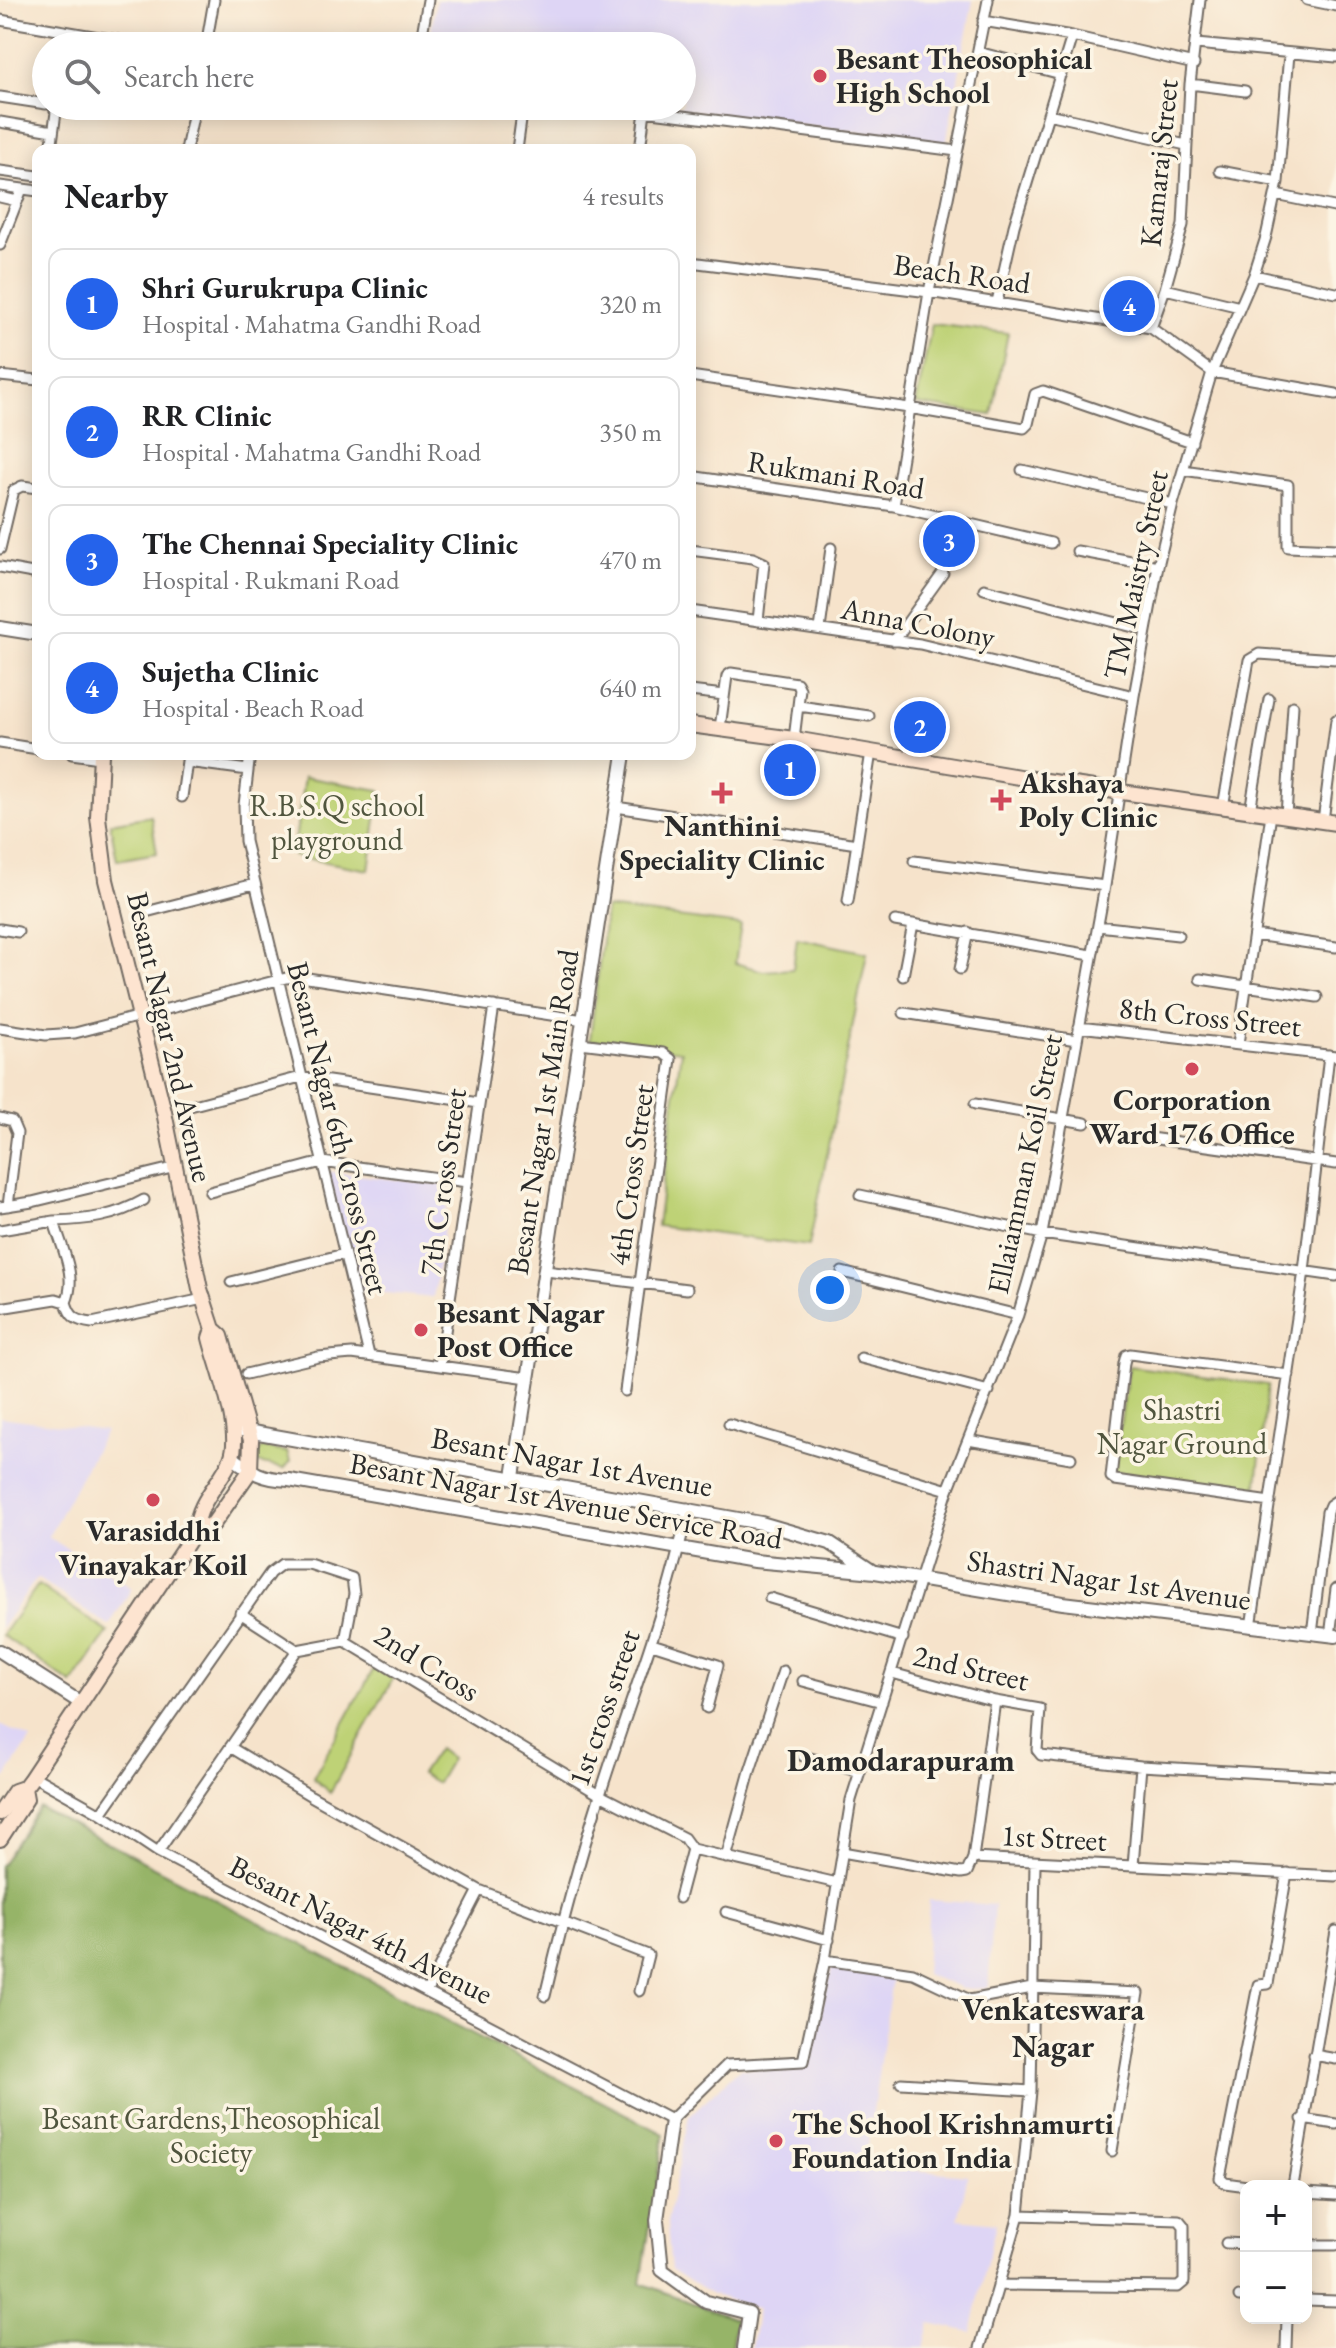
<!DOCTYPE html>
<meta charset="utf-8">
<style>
:root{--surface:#fff;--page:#f6f6f6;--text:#202124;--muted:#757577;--line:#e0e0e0;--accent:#2563eb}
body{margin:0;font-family:"EB Garamond",serif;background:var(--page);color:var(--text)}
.controls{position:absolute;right:24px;bottom:24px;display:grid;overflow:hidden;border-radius:16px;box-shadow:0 4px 20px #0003}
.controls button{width:72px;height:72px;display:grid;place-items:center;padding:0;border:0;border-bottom:2px solid var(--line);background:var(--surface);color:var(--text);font:40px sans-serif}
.you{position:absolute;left:830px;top:1290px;width:28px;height:28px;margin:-20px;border:6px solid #fff;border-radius:50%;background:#1a73e8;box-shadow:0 0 0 12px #1a73e833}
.badge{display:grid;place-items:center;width:52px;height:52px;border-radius:50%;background:var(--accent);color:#fff;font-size:26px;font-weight:700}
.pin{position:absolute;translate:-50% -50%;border:4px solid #fff;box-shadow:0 2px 8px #0006}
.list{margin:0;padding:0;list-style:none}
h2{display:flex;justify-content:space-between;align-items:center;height:104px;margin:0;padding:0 32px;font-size:34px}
h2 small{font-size:26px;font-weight:400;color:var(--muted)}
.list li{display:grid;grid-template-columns:52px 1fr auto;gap:24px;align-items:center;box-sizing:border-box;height:112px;margin:0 16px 16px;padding:0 16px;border:2px solid var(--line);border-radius:16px}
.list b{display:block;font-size:30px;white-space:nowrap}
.list p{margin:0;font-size:26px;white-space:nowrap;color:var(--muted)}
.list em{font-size:26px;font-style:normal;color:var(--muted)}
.icon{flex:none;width:44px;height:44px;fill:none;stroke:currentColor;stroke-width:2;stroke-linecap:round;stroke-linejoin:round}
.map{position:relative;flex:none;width:1336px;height:2348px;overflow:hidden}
.search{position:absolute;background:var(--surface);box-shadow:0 4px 20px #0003;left:32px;top:32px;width:664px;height:88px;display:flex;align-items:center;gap:20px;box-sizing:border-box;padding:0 28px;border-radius:44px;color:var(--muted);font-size:30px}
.panel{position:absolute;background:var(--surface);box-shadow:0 4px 20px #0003;left:32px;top:144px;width:664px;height:616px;border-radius:16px}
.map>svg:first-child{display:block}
.built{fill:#ded5f5}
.green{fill:#bed276;stroke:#747e50;stroke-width:2}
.forest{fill:#96b467;stroke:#607049;stroke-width:2}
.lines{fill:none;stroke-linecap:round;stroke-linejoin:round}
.minor-casing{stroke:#726b63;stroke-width:13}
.tertiary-casing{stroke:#726b63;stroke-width:16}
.secondary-casing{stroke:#726b63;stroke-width:18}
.minor{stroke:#fff;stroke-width:9}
.tertiary{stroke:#fff;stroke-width:12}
.secondary{stroke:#fde4d0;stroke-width:14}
.poi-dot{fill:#d1495b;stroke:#fcf5e5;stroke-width:3}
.labels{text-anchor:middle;stroke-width:7;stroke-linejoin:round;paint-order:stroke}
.poi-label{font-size:30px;font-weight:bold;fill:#2b2b2b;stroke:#fcf5e5;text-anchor:start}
.street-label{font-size:30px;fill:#2b2b2b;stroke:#fcf5e5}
.park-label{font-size:30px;fill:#50553e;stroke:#fcf5e5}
.neighbourhood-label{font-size:32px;font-weight:bold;fill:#2b2b2b;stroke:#fcf5e5}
</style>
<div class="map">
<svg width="1336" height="2348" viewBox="0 0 1336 2348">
<rect width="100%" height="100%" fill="#fcf5e5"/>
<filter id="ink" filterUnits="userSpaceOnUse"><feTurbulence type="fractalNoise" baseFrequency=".0125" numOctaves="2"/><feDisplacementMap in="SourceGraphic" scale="16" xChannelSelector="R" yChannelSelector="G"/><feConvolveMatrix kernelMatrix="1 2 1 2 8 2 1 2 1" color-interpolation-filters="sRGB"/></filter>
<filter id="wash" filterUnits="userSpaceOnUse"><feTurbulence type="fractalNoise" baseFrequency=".006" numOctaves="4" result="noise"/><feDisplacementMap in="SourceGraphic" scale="32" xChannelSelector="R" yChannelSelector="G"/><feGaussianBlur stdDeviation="1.8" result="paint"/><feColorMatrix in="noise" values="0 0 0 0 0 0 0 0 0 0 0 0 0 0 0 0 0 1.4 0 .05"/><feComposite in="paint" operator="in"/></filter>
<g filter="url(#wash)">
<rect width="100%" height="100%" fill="#f6e3cb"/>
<path class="built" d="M436,0H973L946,143L658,106H682V46H429Z
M323,1171L450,1186L433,1298L358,1290Z
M0,1417L105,1431L48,1537L132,1588L109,1626L37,1578L0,1629Z
M0,1725L31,1739L0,1786Z
M929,1900L994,1905L988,1988L962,1989L925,1974Z
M833,1963L892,1978L865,2166L968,2175L958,2219L996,2223L971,2332L930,2323L924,2348H751L758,2309L710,2294L671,2269L667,2223L689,2116L739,2069L807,2066Z"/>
<path class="green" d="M932,324L1008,333L992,415L916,404Z
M304,777L380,790L369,870L293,856Z
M151,816L157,853L117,860L110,823Z
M606,908L741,925L735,963L763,971L793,969L797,938L867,953L809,1246L657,1226L681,1051L590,1040Z
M1129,1366L1268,1385L1256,1492L1113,1472Z
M263,1448L287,1452L290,1462L284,1469L258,1463L255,1454Z
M38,1585L108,1632L72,1684L2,1635Z
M376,1665L394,1677L330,1793L313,1778Z
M438,1749L451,1759L437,1783L421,1774Z"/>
<path class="forest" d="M39,1807L664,2134L641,2283L736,2320L731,2348H0V1866Z"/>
</g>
<g filter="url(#ink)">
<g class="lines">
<g class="minor-casing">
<path id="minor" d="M1307,0L1336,6
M0,20L151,46
M983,21L1072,36L1194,64
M1196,44L1336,57
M206,46L214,0
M420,46L428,0
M978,52L1061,74
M1190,84L1245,91
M0,97L46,104
M605,106L957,151
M1048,114L1186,145
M0,122L53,131
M51,150L56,112L53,106
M186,150L195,106
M517,150L523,106
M640,150L645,111
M0,171L38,176
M1220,171L1278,182
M0,186L38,191
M1276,195L1334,207
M0,197L17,201
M0,245L22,189
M690,262L929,292L1151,328L1212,372L1336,394
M1254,275L1336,293
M1165,289L1240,307
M997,302L1014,226L1072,36
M1151,328L1165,289L1183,225L1190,84L1200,0
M0,376L38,380
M690,376L909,408L1024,428L1028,424L1035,394L1043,391L1192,442
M1022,470L1173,504
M1183,470L1288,485V547L1336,549
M690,476L894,506L1051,543
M894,506L929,292L988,0
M0,549L14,490L22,486L38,488
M690,550L753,558L764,563L758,621
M1077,551L1158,566
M0,567L38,574
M984,589L1145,630
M690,611L920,644L1134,696
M820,629L831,548
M894,641L943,573
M690,691L724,695
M799,706L869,716
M720,728L727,676L731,673L797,683L800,689L794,739
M0,743L38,749
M72,754L100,758
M250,754L244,805L245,841L369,1355
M187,762L248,770
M182,797L188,754
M616,807L857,844
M1223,807L1249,660L1259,654L1336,659
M1250,811L1269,699
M1286,816L1293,706
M1323,821L1336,720
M914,861L1105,886
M848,901L871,752
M142,913L254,884
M895,921L1091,955
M1098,926L1178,935
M0,929L18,932
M1254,935L1336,947
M960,969L968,932
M903,976L913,924
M1200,979L1317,997
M904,1013L1077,1040
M1079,1027L1336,1056
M0,1028L46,1035L75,1033L286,978L301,977L584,1020
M580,1043L663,1053L671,1059L625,1391
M1238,1044L1271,814
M975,1104L1085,1123
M190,1106L301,1077L479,1103
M0,1118L12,1121L17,1133L8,1206
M1150,1138L1336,1164
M210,1192L322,1162L467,1182
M860,1195L1042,1234L1336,1276
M144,1200C114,1217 88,1220 54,1221C61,1247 78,1276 66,1302C70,1317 76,1321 92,1323L203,1299
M0,1207L32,1202L176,1167
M0,1230L54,1221
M546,1271L687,1289
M842,1272L1018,1315
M231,1282L344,1254
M0,1308L56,1299L66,1302
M861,1358L989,1391
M440,1365L494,1006
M246,1374L318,1357L352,1354L528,1378
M729,1424L948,1490
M968,1440L1071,1458
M1270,1502L1115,1480L1111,1477L1124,1363L1126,1355L1130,1354L1289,1375
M770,1598L903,1638
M240,1613L297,1650
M1251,1627L1304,1271L1329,1055
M1312,1634L1327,1512L1330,1505L1336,1501
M1330,1636L1336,1589
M652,1644L718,1665L707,1708
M892,1673L995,1701L1040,1709L1037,1750L1041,1755L1141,1766L1336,1777
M803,1681L882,1702
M230,1747L311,1796L479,1890L648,1955L639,1991
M803,1756L860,1772
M33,1776L101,1814L158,1852L671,2120L727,2065L803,2061L825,1960L851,1800L948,1490L1018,1315L1042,1234L1105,886L1134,696L1158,566L1173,504L1212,372L1254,275L1266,237L1278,182L1289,54
M101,1814L270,1573L282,1564H309L352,1578L354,1594L345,1641
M692,1849L837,1883
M158,1852L297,1650L345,1641L600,1795L684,1838L692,1849L679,1898
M842,1852L961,1873L967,1872L973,1858L995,1701
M726,1858L750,1771L783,1671
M973,1858L1336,1876
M1133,1866L1141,1766
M726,1912L829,1940
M825,1960L913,1973L970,2000L1032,1988L1138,1993L1112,2151
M427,1991L479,1890
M545,1996C561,1928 579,1861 600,1795C630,1699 668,1607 688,1508
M1314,2055L1336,2059
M901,2083L1031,2091
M1302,2119L1336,2124
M1247,2186L1225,2183L1220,2178L1258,1985L1268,1984L1287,1873
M1293,2186L1336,1931
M1306,2193L1336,2195
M1226,2243L1246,2244
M1306,2245H1336
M998,2285L1178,2287L1184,2282V2226L1179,2220L1019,2215
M1239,2297H1246
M1306,2300L1336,2301
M980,2348L1019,2215L1031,2091L1035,1863
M1286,2348L1287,2318"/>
</g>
<g class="tertiary-casing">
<path id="tertiary" d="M0,628L38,634
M242,1430L761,1523L830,1543L872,1571
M232,1457C253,1473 262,1479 289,1480L754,1561L875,1572L1063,1603L1336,1636
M513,1477L624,754
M0,1651L81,1703
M671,2120L657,2220L662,2270L706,2302L749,2313L744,2348"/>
</g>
<g class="secondary-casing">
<path id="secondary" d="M690,725L794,739L1025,778L1336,823
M196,1530L213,1524L250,1471L251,1440L221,1336L213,1329
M0,1813L15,1791L24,1788L30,1780L196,1530C198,1501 220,1484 231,1459C243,1431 217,1367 210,1338L213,1329L200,1289L164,1112L106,880L98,817L101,754
M0,1839L26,1799L24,1788"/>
</g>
<use href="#minor" class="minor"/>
<use href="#tertiary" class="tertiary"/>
<use href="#secondary" class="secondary"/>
</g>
</g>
<g class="poi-dot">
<circle cx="820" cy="76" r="8"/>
<path d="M718 781h8v8h8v8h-8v8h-8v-8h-8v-8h8z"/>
<path d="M997 788h8v8h8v8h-8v8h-8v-8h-8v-8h8z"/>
<circle cx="1192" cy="1069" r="8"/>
<circle cx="421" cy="1330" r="8"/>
<circle cx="153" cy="1500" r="8"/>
<circle cx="776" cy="2141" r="8"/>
</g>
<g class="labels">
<g class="poi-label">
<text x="836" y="69">Besant Theosophical<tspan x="836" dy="34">High School</tspan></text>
<text x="1019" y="793">Akshaya<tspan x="1019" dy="34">Poly Clinic</tspan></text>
<text x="722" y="836" text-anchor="middle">Nanthini<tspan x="722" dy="34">Speciality Clinic</tspan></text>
<text x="1192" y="1110" text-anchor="middle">Corporation<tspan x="1192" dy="34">Ward 176 Office</tspan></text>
<text x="437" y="1323">Besant Nagar<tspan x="437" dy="34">Post Office</tspan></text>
<text x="153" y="1541" text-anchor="middle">Varasiddhi<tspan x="153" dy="34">Vinayakar Koil</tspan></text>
<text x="792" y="2134">The School Krishnamurti<tspan x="792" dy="34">Foundation India</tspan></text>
</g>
<g class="street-label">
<text transform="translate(1159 163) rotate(-84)" y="10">Kamaraj Street</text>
<text transform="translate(962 274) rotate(8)" y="10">Beach Road</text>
<text transform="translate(836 475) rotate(9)" y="10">Rukmani Road</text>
<text transform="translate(1136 575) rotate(-78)" y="10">TM Maistry Street</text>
<text transform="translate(918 623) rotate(11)" y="10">Anna Colony</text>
<text transform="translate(1210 1017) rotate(6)" y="10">8th Cross Street</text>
<text transform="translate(170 1037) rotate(77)" y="10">Besant Nagar 2nd Avenue</text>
<text transform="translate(543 1112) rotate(-81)" y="10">Besant Nagar 1st Main Road</text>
<text transform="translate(338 1128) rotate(76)" y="10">Besant Nagar 6th Cross Street</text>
<text transform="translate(1025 1164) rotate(-78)" y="10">Ellaiamman Koil Street</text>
<text transform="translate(631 1175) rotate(-82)" y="10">4th Cross Street</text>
<text transform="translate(443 1182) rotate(-82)" y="10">7th C ross Street</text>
<text transform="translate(572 1462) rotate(10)" y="10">Besant Nagar 1st Avenue</text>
<text transform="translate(566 1501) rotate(10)" y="10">Besant Nagar 1st Avenue Service Road</text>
<text transform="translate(1109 1580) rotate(8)" y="10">Shastri Nagar 1st Avenue</text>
<text transform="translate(427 1663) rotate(32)" y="10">2nd Cross</text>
<text transform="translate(971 1668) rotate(13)" y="10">2nd Street</text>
<text transform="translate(604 1708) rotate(-71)" y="10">1st cross street</text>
<text transform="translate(1054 1838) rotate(3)" y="10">1st Street</text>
<text transform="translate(361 1930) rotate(27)" y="10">Besant Nagar 4th Avenue</text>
</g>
<g class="park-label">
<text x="337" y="816">R.B.S.Q school<tspan x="337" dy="34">playground</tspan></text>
<text x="1182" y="1420">Shastri<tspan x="1182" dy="34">Nagar Ground</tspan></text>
<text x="211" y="2129">Besant Gardens,Theosophical<tspan x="211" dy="34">Society</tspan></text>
</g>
<g class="neighbourhood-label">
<text x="901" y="1771">Damodarapuram</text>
<text x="1053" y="2020">Venkateswara<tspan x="1053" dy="37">Nagar</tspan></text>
</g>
</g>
</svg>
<div class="controls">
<button>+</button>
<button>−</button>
</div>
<div class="you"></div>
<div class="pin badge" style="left:790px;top:770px">1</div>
<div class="pin badge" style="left:920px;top:727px">2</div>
<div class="pin badge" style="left:949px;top:541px">3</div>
<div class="pin badge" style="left:1129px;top:306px">4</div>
<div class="search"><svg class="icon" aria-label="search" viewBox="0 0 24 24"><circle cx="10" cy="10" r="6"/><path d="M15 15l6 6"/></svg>Search here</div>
<section class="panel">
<h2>Nearby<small>4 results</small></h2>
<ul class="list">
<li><span class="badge">1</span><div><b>Shri Gurukrupa Clinic</b><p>Hospital · Mahatma Gandhi Road</p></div><em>320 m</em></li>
<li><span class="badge">2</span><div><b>RR Clinic</b><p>Hospital · Mahatma Gandhi Road</p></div><em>350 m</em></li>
<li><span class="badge">3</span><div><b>The Chennai Speciality Clinic</b><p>Hospital · Rukmani Road</p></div><em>470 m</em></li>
<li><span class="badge">4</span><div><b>Sujetha Clinic</b><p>Hospital · Beach Road</p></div><em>640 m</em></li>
</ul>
</section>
</div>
